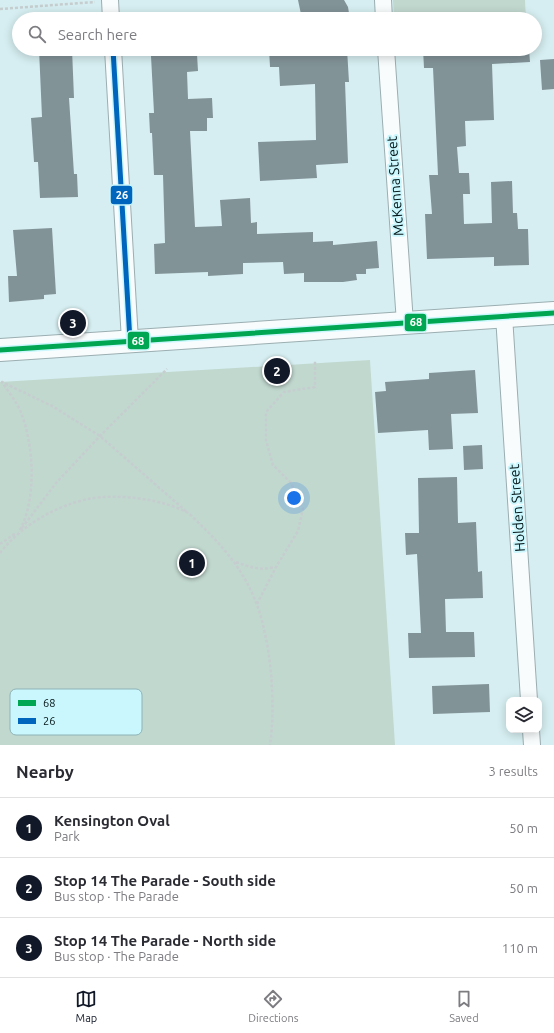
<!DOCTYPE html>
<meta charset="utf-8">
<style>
:root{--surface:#fff;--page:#f2f2f3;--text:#2b2b33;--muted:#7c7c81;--line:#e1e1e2;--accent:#111827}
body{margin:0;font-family:Ubuntu,sans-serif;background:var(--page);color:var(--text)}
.controls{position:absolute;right:12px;bottom:12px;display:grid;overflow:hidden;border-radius:8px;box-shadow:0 2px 10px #0003}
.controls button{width:36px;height:36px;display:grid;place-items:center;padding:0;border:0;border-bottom:1px solid var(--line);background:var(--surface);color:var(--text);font:20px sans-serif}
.you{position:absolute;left:294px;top:498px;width:14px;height:14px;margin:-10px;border:3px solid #fff;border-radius:50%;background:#1a73e8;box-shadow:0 0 0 6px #1a73e833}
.badge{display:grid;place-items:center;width:26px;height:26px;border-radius:50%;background:var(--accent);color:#fff;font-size:13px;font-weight:700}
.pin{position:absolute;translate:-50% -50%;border:2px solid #fff;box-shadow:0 1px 4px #0006}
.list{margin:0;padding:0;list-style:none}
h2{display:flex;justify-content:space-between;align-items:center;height:52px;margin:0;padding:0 16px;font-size:17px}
h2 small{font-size:13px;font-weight:400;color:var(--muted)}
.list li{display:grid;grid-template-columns:26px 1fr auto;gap:12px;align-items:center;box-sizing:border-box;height:60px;padding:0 16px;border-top:1px solid var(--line)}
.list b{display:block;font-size:15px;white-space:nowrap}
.list p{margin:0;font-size:13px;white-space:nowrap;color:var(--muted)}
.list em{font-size:13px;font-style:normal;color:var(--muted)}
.icon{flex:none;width:22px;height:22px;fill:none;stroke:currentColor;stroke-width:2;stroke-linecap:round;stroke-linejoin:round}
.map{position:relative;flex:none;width:554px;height:745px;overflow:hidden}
.search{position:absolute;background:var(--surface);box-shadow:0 2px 10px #0003;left:12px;right:12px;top:12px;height:44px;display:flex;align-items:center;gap:10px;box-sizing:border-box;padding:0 14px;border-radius:22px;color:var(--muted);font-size:15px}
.sheet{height:232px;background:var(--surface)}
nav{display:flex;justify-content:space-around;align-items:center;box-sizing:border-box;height:56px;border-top:1px solid var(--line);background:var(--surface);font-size:11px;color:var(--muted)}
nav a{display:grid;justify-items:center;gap:2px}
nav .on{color:var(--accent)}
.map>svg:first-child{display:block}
.green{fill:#c1d8cf}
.building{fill:#829398}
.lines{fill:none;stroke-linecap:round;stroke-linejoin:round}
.minor-casing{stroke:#9baeb1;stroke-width:18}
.secondary-casing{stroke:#9baeb1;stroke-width:24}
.path{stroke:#c6cdce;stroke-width:2.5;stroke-dasharray:3 2;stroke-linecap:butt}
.minor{stroke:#f9fcfd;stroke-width:16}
.secondary{stroke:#f9fcfd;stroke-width:22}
.bus-1-casing{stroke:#caf7fd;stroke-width:8}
.bus-2-casing{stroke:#caf7fd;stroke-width:8}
.bus-1{stroke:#00a651;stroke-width:5}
.bus-2{stroke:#0065bd;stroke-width:5}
.labels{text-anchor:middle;stroke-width:4;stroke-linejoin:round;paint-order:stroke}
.street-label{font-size:14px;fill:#031315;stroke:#caf7fd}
.key{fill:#caf7fd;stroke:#8eb3b7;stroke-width:1}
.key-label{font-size:11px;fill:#031315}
.line-badge{stroke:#caf7fd;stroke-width:1.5}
.badge-label{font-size:11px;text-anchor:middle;font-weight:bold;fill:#fff}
</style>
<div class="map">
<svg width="554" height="745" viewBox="0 0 554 745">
<rect width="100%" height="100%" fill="#d6eef1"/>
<path class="green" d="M393,0H525L526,19H394Z
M370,360L395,745H0V382Z"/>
<path class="building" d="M298,0H344L348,7L350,19H302Z
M39,49H72L74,98H69L74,174H77L78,197L40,198L38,162H34L31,118L42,117Z
M269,49H347L349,82H345L348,163L316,165L317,178L260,181L258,142L316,140L315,84L280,86L279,67H270Z
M423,49H529L530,62L492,64L494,120L465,121L466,146L457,147L459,173H469L470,194H463L464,224L492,223L491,182L512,181L513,213H517L518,229H528L529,265L494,266V257L427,259L425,214H432L429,175H438L433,68H424Z
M197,54L198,71L187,72L188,99L212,98L213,118H207V131H190L195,227L222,226L220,200L250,198L251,223L257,222V234L313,232V242L333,241V245L377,241L379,268L366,269V274H356L357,280L343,282H304V273L284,274L283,262L243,263V274L208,276V272L155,274L154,244L165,243L163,175H154L152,133H150L149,113H154L151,56Z
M554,59V89L542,90L540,60Z
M52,228L56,294L44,295V299L9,302L8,276H17L13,230Z
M475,370L478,413L451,414L453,449L429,450L428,430L378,433L375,392L386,391L385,382L429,379V373Z
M482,445L483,469L464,470L463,446Z
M457,477L458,523L476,522L478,572L482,571L483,598L445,599L446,632H474L475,657L409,658L408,633H421L417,554L406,555L405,533H419L418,478Z
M489,684L490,712L433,714L432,686Z"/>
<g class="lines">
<g class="minor-casing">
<path id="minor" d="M110,0L111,19
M383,0L384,19
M113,49L130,341
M386,49L405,323
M504,316L529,700
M531,730L532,745"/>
</g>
<g class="secondary-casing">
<path id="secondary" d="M0,350L554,313"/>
</g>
<path class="path" d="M0,9L95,2
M22,528L56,483L100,436L167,369
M20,530C37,498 34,443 20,410C15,400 8,391 2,382L52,406L100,436L187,512
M0,544L16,533
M0,553C21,526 55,506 88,499C117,493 163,499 188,513C194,517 199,524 204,528C227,551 245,573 257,605C271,643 276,704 270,745
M236,562C250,567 260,571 275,567
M257,604L276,567L298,531L303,509L291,483L273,465L266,440V412L284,392L315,387V360"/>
<use href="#minor" class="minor"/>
<use href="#secondary" class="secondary"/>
<g class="bus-1-casing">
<path id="bus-1" d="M0,350L554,313"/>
</g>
<g class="bus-2-casing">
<path id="bus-2" d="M113,49L130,341"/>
</g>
<use href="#bus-1" class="bus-1"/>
<use href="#bus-2" class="bus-2"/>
</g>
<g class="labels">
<g class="street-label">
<text transform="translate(395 186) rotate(-94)" y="5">McKenna Street</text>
<text transform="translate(517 508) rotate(-94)" y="5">Holden Street</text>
</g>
</g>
<rect x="10" y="689" width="132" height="46" rx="6" class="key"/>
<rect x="18" y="700" width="18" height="6" fill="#00a651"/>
<rect x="18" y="718" width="18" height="6" fill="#0065bd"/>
<g class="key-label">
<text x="43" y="707">68</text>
<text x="43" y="725">26</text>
</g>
<g class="line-badge">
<rect x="110" y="185" width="23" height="20" rx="4" fill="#0065bd"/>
<rect x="404" y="313" width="23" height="19" rx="4" fill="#00a651"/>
<rect x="127" y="331" width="23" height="19" rx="4" fill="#00a651"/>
</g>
<g class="badge-label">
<text x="122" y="199">26</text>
<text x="416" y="326">68</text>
<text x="138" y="345">68</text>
</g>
</svg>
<div class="controls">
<button><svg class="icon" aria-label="layers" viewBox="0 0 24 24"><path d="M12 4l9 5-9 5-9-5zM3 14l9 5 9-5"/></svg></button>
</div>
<div class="you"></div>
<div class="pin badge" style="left:192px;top:563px">1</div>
<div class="pin badge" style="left:277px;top:371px">2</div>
<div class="pin badge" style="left:73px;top:323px">3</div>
<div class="search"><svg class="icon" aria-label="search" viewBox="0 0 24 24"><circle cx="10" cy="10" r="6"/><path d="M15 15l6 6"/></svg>Search here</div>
</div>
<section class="sheet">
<h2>Nearby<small>3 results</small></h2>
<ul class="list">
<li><span class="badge">1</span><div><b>Kensington Oval</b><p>Park</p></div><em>50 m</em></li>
<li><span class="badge">2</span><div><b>Stop 14 The Parade - South side</b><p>Bus stop · The Parade</p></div><em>50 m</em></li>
<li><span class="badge">3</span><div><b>Stop 14 The Parade - North side</b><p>Bus stop · The Parade</p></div><em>110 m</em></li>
</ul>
</section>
<nav>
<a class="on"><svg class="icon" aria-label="map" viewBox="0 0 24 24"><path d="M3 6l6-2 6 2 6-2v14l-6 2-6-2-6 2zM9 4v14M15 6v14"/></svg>Map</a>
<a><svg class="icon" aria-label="directions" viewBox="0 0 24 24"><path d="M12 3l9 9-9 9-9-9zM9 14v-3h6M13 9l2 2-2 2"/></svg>Directions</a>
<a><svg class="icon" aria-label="saved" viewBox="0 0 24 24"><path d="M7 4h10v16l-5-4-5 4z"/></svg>Saved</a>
</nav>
